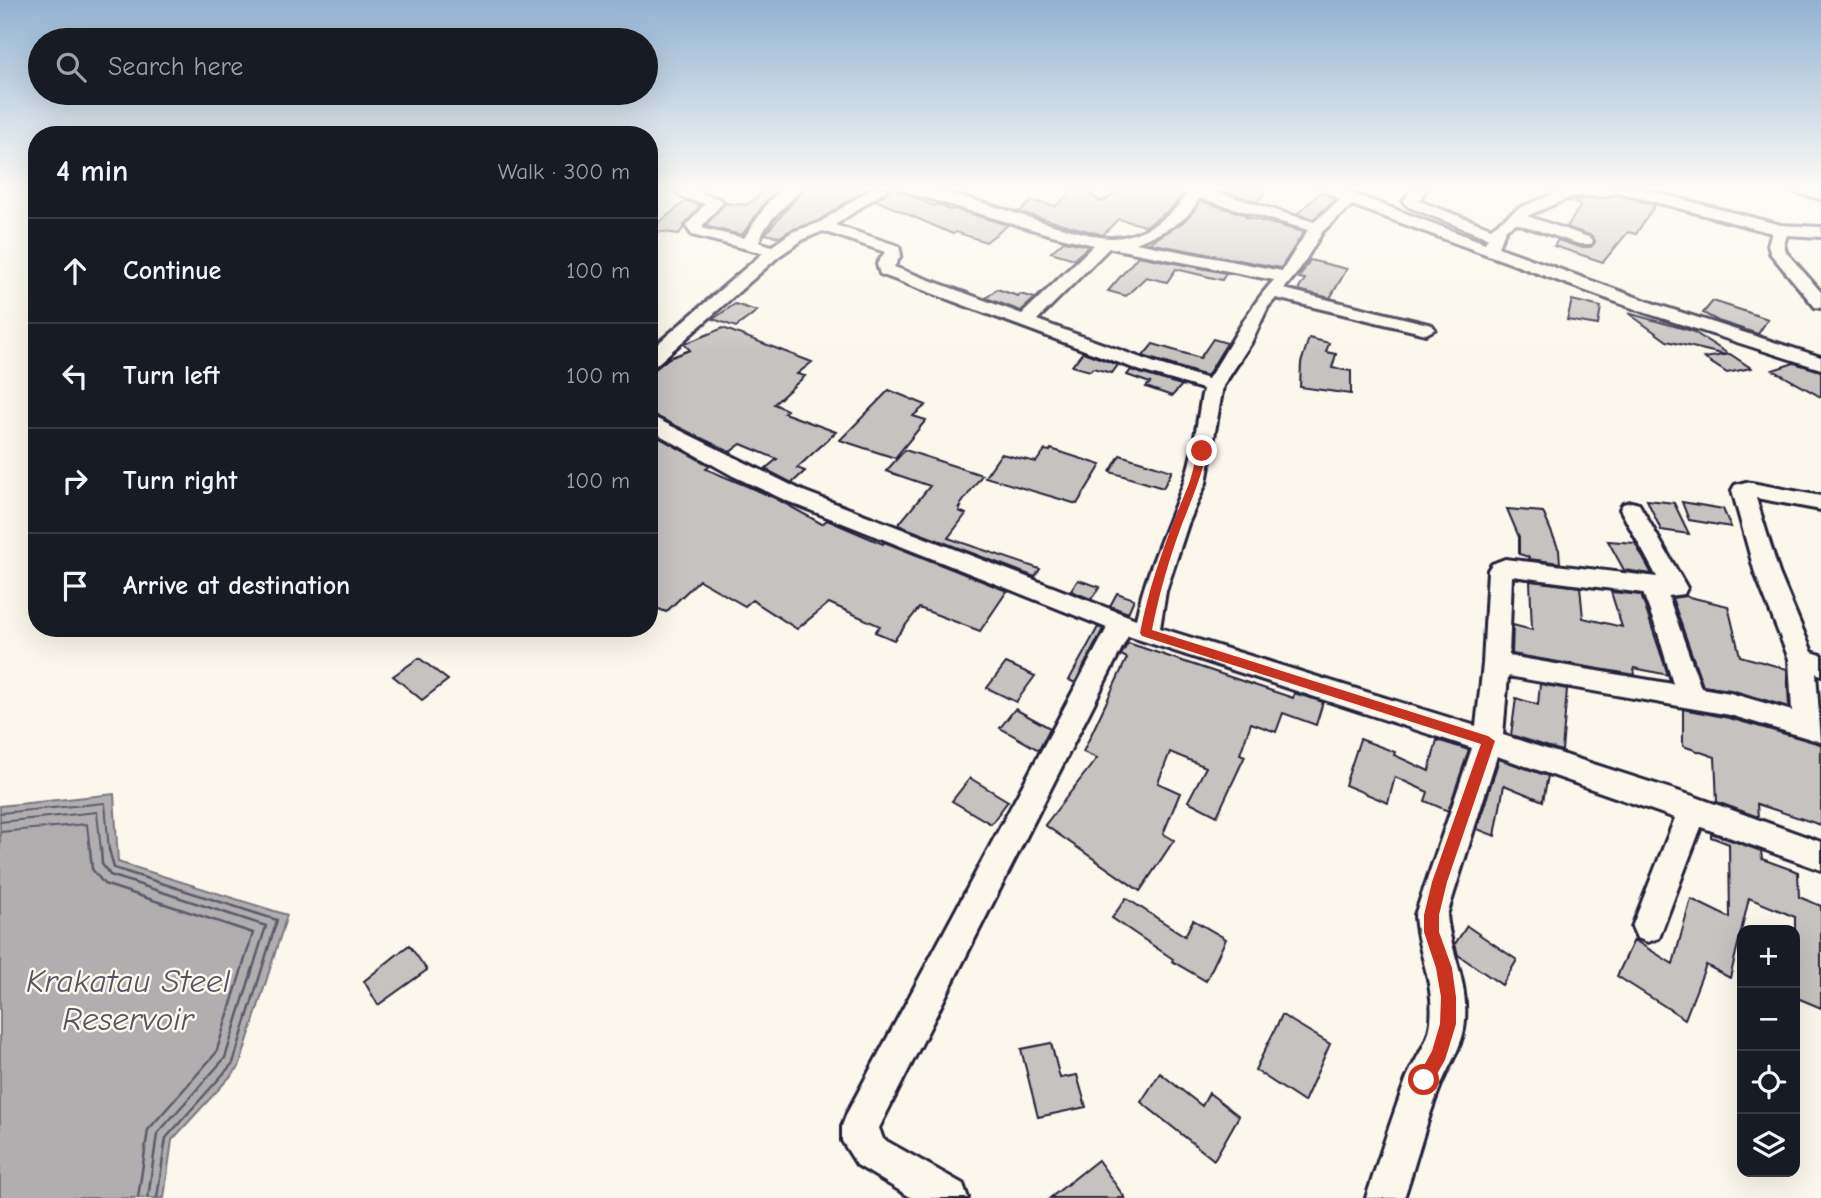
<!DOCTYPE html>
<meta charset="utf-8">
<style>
:root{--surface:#171b24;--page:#20242c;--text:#f1f3f6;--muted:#9ea1a6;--line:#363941}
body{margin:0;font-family:"Comic Neue",sans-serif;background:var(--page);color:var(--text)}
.controls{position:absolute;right:21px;bottom:21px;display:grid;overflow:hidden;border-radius:14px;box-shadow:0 7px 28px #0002}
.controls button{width:63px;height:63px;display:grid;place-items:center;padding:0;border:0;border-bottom:2px solid var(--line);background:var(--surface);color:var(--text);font:35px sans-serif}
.stop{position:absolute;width:21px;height:21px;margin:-16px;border:5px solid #c8321e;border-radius:50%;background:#fff}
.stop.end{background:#c8321e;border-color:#fff;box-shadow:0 2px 7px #0008}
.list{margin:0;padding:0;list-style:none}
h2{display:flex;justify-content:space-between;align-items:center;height:91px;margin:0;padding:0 28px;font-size:30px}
h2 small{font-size:23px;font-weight:400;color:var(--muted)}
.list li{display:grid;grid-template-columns:46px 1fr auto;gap:21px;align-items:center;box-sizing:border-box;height:105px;padding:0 28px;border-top:2px solid var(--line)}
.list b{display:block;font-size:26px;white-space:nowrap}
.list em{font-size:23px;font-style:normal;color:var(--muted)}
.icon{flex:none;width:38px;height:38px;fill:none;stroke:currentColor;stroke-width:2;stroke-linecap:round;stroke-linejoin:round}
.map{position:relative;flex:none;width:1821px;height:1198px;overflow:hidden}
.search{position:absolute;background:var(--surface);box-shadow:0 7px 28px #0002;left:28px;top:28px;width:630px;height:77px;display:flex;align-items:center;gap:18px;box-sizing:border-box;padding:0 24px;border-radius:38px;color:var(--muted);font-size:26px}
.panel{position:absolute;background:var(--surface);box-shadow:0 7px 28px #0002;left:28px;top:126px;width:630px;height:511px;border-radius:28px}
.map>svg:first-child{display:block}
.water{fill:#b1aeb0;stroke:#787681;stroke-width:2}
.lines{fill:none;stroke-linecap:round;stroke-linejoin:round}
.shore-far1{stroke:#5b5a6a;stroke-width:2}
.shore{stroke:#5b5a6a;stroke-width:2.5}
.building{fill:#c6c2c0;stroke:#22223b;stroke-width:2}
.minor-casing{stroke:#22223b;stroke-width:6}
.minor{fill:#fbf7ec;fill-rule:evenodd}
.route{fill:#c8321e}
.labels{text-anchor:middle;stroke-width:5;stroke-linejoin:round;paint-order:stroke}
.near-water-label{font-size:33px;font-style:italic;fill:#545364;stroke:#fbf7ec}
</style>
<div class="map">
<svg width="1821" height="1198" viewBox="0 0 1821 1198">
<rect width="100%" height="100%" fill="#fbf7ec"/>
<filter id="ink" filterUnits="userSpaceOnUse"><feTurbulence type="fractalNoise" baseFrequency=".0143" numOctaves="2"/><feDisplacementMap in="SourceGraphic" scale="14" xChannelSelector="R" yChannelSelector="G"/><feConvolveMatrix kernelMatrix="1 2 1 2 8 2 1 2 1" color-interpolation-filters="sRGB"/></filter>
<g filter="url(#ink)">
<path class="water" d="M114,794L118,862L287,915L239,1067L172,1140L164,1198H0V806Z"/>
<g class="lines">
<path class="shore-far1" d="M0,813L105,803L109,851
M0,822L97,812L101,851
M0,832L87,824L90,851"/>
<path class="shore" d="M90,849L92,869L104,884L253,933L216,1053L148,1130L138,1198
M101,849L102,864L110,875L266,926L225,1058L157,1134L148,1198
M109,849L114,868L277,920L233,1063L166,1138L157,1198"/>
</g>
<path class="building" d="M764,188H781L767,200L742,235L705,226L725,203L746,205L764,192Z
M805,188H867L818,221L791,230L780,237L765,234Z
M892,188L934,206L939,204L950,210L954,209L1008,225L986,242L956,232L953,234L875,200Z
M1076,188H1095L1090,195L1102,202L1114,193L1119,194L1120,188H1171L1182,195L1171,209L1146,226L1118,219L1103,235L1019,212L1032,201L1056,206Z
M1212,188H1267L1257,202Z
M1321,192L1335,200L1313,219L1297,214Z
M1618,195L1655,205L1636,234L1628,232L1603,262L1554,246L1558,240L1579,247H1591L1595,242L1592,236L1567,227L1581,205L1568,201Z
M686,201L700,205L679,234L649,230Z
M1200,201L1247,215L1246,217L1304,232L1281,268L1149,243L1182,223Z
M1064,241L1089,246L1074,259L1051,252Z
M1138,256L1226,273L1222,280L1176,269L1167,282L1146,277L1126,296L1108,291Z
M1310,260L1347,269L1330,298L1298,290L1305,279L1299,278Z
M997,289L1018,296L1020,294L1035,298L1021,311L986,298Z
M1572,300L1601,307L1598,325L1567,320Z
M1713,301L1741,310L1768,319L1758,334L1718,321L1703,313Z
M735,304L757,311L736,327L713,319Z
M1628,313L1692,331L1727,353L1726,355L1667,341Z
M723,328L812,362L797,374L805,376L774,404L787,410L784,413L836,432L797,468L805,471L792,483L765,469L777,459L741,444L730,452L649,413V374L669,358L690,350L684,344Z
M1309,338L1329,343L1326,352L1336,354L1332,368L1351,371V394L1300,387L1301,363Z
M1213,339L1227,343L1207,376L1143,356L1153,344L1200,358Z
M1083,352L1118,365L1112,373L1093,368L1090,371L1072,366Z
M1730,354L1751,368L1727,373L1704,358Z
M1794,363L1821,371V397L1773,370Z
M1131,370L1140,373L1182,385L1172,396L1146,387L1150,383L1127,375Z
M889,390L926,405L913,416L926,420L895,458L840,440Z
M649,432L710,466L706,469L775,498L822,524L827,520L883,544L884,542L1007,591L980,631L919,608L894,640L875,632L880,626L829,603L797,629L752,600L745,606L699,580L666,612L649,605Z
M1051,449L1101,465L1077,504L985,477L1001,454L1036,462L1045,450L1050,451Z
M905,450L982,475L959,507H961L959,511L966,514L948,538L1040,569L1035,577L898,525L930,486L886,471Z
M1120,455L1172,471L1163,488L1110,472Z
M1647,500L1674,503L1689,534L1661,530Z
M1682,502L1723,509L1731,527L1689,520Z
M1507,509L1543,512L1559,550L1560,563L1529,559V557L1519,554V537Z
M1608,541L1635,543L1652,574L1624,570Z
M1078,580L1100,587L1091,599L1071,591Z
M1530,581L1580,587L1583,618L1622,627L1611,592L1641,595L1668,675L1634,668L1635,675L1512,654L1513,625L1532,630Z
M1117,593L1134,599L1128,613L1110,606Z
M1685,596L1728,606L1740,656L1787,669L1789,707L1731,690L1703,686L1672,598Z
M1098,627L1103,629L1075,683L1069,680Z
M1128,643L1293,698L1294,693L1323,702L1316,725L1283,713L1276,732L1251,723L1240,754L1245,756L1217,816L1188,801L1206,767L1170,752L1158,783L1180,793L1163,834L1174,840L1140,891L1045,825L1097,758L1083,752L1127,658L1121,655Z
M419,658L448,680L422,700L393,676Z
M1006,663L1035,676L1016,702L987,688Z
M1540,684L1567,689L1562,751L1511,735L1516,698L1538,705Z
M1015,709L1050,728L1039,750L1000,728Z
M1683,709L1729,718L1821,744V825L1757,804L1758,817L1717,802L1715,757L1683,746Z
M1360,739L1395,752L1394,755L1429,771L1437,740L1469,750L1448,811L1425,801L1428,792L1395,777L1388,803L1345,785Z
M1499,759L1548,776L1543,801L1504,785L1495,836L1477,829Z
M970,778L1008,801L991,824L952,801Z
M1711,833L1761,851L1762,859L1798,872L1799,897L1821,906V1008L1795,997V917L1749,898L1730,978L1706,965L1685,1019L1617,976L1634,940L1673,964L1691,899L1730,918L1729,844L1711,837Z
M1126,898L1185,936L1193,920L1226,939L1206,981L1172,961L1173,959L1112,918Z
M1467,926L1517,960L1502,985L1458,955L1455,944Z
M409,945L427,970L378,1005L364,981Z
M1282,1015L1330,1044L1304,1102L1255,1070Z
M1051,1043L1060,1078L1077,1075L1086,1107L1038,1117L1021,1049Z
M1160,1073L1202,1106L1209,1093L1239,1116L1214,1160L1141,1102Z
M1098,1160L1125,1198H1050Z"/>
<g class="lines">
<g class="minor-casing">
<path id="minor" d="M684,188H700L697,192L720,199L723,202L702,226L704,229L744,238L769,201L785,188H802C788,205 766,219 759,242L772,246L792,232L819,223L872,188H889L835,225L899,246L901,255L894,267L1022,314L1094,245L1048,234L904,191L902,188C958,188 1022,219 1079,232C1089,234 1100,238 1110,238C1136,239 1175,217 1186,194L1173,188H1203L1314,222L1340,200L1319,188H1338L1485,243L1488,238L1409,207L1403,202L1413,188H1427L1419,201L1491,228L1519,208L1569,188H1638L1781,225L1821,227V237L1787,235L1784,244L1786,252L1821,292V308L1815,307L1770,253L1768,244L1772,233L1618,192L1604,196H1573L1527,216L1591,238L1593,241L1591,244H1579L1516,223L1506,229L1498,247L1658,305L1821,357V369L1646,313L1352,205L1323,231L1298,272L1284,289L1432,325L1435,329L1426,334L1276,298L1268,307L1251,343L1223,386L1206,483L1188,524L1166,591L1160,628L1476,726L1483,664L1488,570L1492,564L1505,559L1657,577L1620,509L1623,504L1631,502L1639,504L1687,588L1684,594L1668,596L1701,688L1730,693L1792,711L1789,659L1755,573L1732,490L1735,485L1746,482L1821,496V510L1756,498L1779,573L1812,652L1821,655V675L1816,673L1821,742L1730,715L1508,676L1503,735L1693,796L1821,842V870L1701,827L1659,938L1648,942L1637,938L1632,927L1675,818L1497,756L1447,915C1450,952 1468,980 1465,1020C1464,1046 1447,1067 1439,1090C1425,1125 1416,1162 1404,1198H1366C1379,1159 1391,1119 1406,1080C1414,1060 1429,1043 1431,1021C1435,982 1417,952 1415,915L1472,748L1128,636L879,1128L883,1139L963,1184L968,1198H912L857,1165L842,1141V1126L847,1113L1107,628L787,501L733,476L649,429V415L803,491L1136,619C1146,572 1166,530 1183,485C1194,456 1197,420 1203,389L1141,371L880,274L877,264L885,252L823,231L804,239L779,256L656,365L649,367V351L763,253L692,235L686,226L705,204L682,197L679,194ZM1199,198L1308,230L1282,271L1136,243C1161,232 1187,225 1199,198ZM1109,248H1111L1274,280C1247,309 1231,345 1208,379L1155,363L1037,320ZM1512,576L1643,593L1658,633L1673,684L1509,656Z
M1099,188H1115L1106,198L1101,200L1093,195Z
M1789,188L1821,189V199L1791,191Z"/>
</g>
<use href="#minor" class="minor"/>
</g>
</g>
<linearGradient id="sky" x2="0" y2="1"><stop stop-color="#92b2d2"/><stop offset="0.53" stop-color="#fdfbf6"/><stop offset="1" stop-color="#fdfbf6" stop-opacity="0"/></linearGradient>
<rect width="1821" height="356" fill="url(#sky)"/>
<path class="route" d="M1199,449L1207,451C1201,478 1192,499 1182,524C1169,559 1159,594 1152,630L1488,736L1495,741L1447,882L1439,915V932L1452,968L1456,997V1024L1445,1060L1430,1086L1424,1088L1418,1086L1416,1080L1432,1051L1440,1024L1441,997L1436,968L1424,932V915L1432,882L1481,744L1142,636L1140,633C1150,581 1168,535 1188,486C1193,474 1194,461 1199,449Z"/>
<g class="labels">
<g class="near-water-label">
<text x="128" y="992">Krakatau Steel<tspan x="128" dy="38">Reservoir</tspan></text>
</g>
</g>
</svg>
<div class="controls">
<button>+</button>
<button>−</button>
<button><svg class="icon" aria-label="locate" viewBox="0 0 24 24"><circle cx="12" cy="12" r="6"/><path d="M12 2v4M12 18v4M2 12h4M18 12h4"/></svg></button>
<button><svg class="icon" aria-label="layers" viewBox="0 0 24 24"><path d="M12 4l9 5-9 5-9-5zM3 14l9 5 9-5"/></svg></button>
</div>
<div class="stop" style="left:1424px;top:1080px"></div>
<div class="stop end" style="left:1202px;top:451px"></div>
<div class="search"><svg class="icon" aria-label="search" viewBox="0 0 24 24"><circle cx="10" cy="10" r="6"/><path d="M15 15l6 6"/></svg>Search here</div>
<section class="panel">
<h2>4 min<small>Walk · 300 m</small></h2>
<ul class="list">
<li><svg class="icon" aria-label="ahead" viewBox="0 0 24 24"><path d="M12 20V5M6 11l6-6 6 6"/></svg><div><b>Continue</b></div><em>100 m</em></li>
<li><svg class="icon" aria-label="left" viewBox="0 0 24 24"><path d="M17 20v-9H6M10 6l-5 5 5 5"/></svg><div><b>Turn left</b></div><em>100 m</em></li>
<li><svg class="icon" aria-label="right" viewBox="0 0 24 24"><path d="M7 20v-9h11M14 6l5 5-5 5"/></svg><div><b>Turn right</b></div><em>100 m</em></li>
<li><svg class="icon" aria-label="arrive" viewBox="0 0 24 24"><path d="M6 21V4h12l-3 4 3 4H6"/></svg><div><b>Arrive at destination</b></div></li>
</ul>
</section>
</div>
